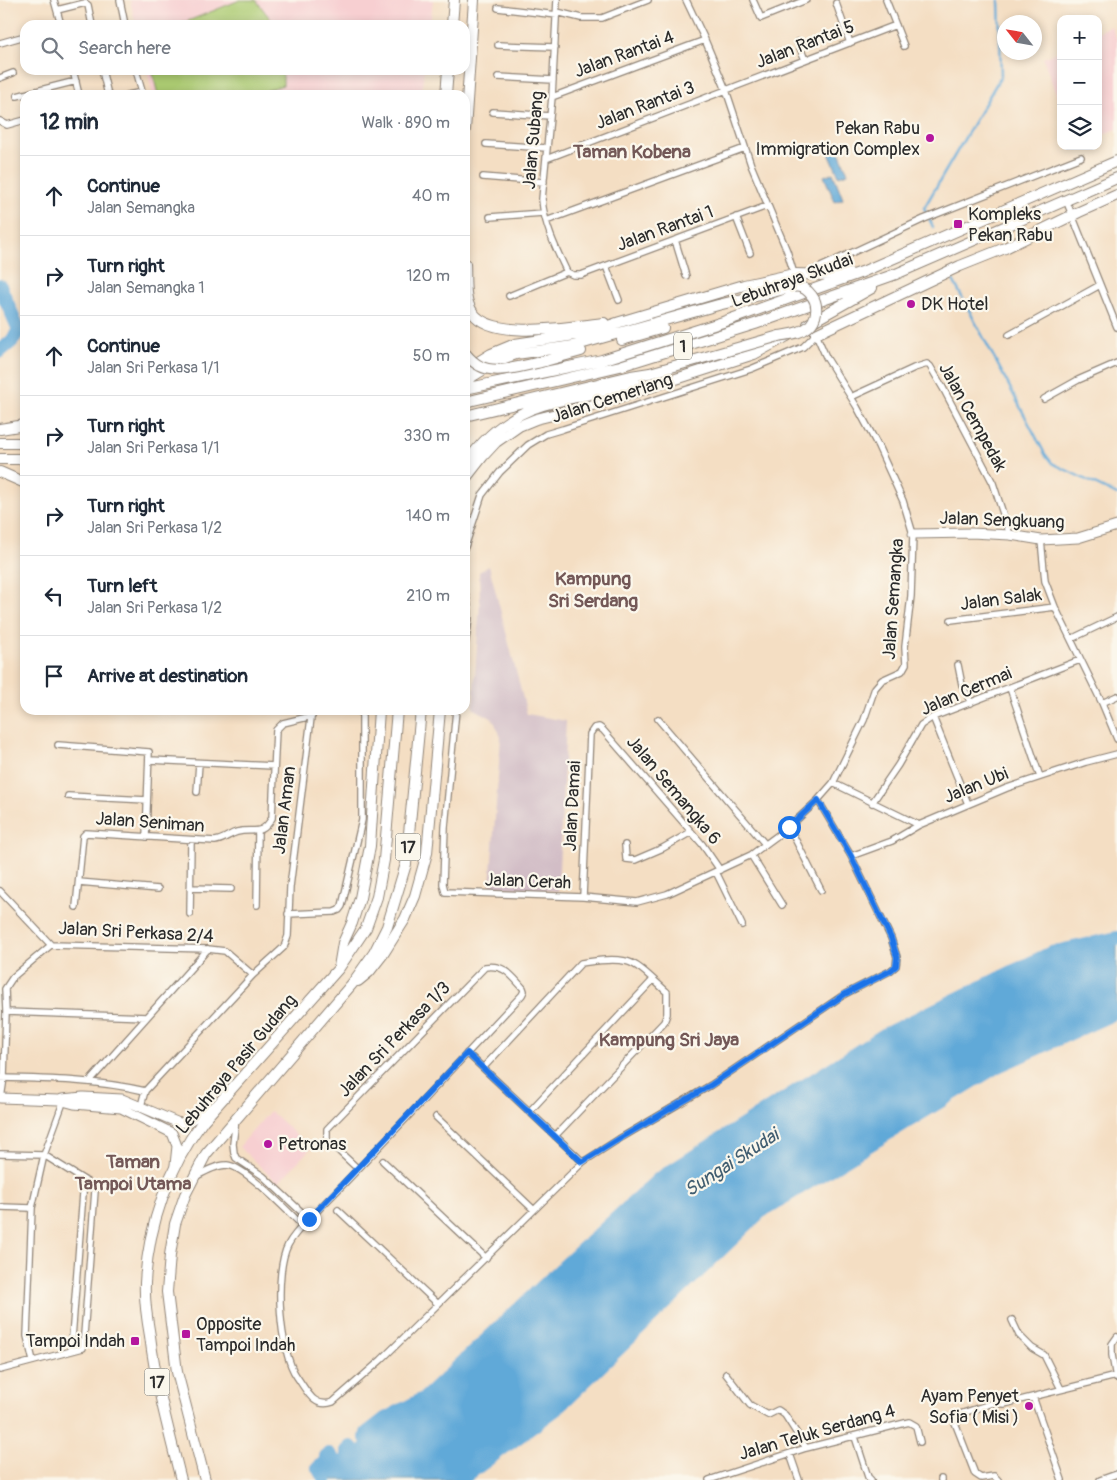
<!DOCTYPE html>
<meta charset="utf-8">
<style>
:root{--surface:#fff;--page:#f2f2f3;--text:#1f2937;--muted:#747a83;--line:#e0e1e3}
body{margin:0;font-family:Pangolin,sans-serif;background:var(--page);color:var(--text)}
.controls{position:absolute;right:15px;top:15px;display:grid;overflow:hidden;border-radius:10px;box-shadow:0 2px 8px #0003}
.controls button{width:45px;height:45px;display:grid;place-items:center;padding:0;border:0;border-bottom:1px solid var(--line);background:var(--surface);color:var(--text);font:25px sans-serif}
.compass{position:absolute;left:997px;top:15px;width:45px;height:45px;border-radius:50%;background:var(--surface);box-shadow:0 2px 8px #0003;rotate:301deg}
.stop{position:absolute;width:15px;height:15px;margin:-11px;border:4px solid #1a73e8;border-radius:50%;background:#fff}
.stop.end{background:#1a73e8;border-color:#fff;box-shadow:0 1px 5px #0008}
.list{margin:0;padding:0;list-style:none}
h2{display:flex;justify-content:space-between;align-items:center;height:65px;margin:0;padding:0 20px;font-size:21px}
h2 small{font-size:16px;font-weight:400;color:var(--muted)}
.list li{display:grid;grid-template-columns:32px 1fr auto;gap:15px;align-items:center;box-sizing:border-box;height:80px;padding:0 20px;border-top:1px solid var(--line)}
.list b{display:block;font-size:19px;white-space:nowrap}
.list p{margin:0;font-size:16px;white-space:nowrap;color:var(--muted)}
.list em{font-size:16px;font-style:normal;color:var(--muted)}
.icon{flex:none;width:28px;height:28px;fill:none;stroke:currentColor;stroke-width:2;stroke-linecap:round;stroke-linejoin:round}
.map{position:relative;flex:none;width:1117px;height:1480px;overflow:hidden}
.search{position:absolute;background:var(--surface);box-shadow:0 2px 8px #0003;left:20px;top:20px;width:450px;height:55px;display:flex;align-items:center;gap:12px;box-sizing:border-box;padding:0 18px;border-radius:15px;color:var(--muted);font-size:19px}
.panel{position:absolute;background:var(--surface);box-shadow:0 2px 8px #0003;left:20px;top:90px;width:450px;height:625px;border-radius:15px}
.map>svg:first-child{display:block}
.built{fill:#f7cfd1}
.industrial{fill:#d2bdc6}
.green{fill:#accb72;stroke:#6c7b4e}
.water{fill:#60a9d8;stroke:#466a82}
.lines{fill:none;stroke-linecap:round;stroke-linejoin:round}
.stream{stroke:#60a9d8;stroke-width:2.5}
.river{stroke:#60a9d8;stroke-width:14}
.street-casing{stroke:#908477;stroke-width:8}
.secondary-casing{stroke:#908477;stroke-width:11}
.highway-casing{stroke:#908477;stroke-width:12}
.street{stroke:#fff;stroke-width:5.5}
.secondary{stroke:#fff;stroke-width:9}
.highway{stroke:#fff;stroke-width:10}
.highway-bridge-casing{stroke:#908477;stroke-width:12;stroke-linecap:butt}
.highway-bridge{stroke:#fff;stroke-width:10}
.route{stroke:#1a73e8;stroke-width:6}
.poi-dot{fill:#b5179e;stroke:#fbf7ec;stroke-width:2}
.labels{text-anchor:middle;stroke-width:4.5;stroke-linejoin:round;paint-order:stroke}
.shield{fill:#fbf7ec;stroke:#696865;stroke-width:1}
.shield-label{font-size:16px;font-weight:bold;fill:#2b2b2b}
.street-label{font-size:18px;fill:#2b2b2b;stroke:#fbf7ec}
.poi-label{font-size:18px;fill:#2b2b2b;stroke:#fbf7ec;text-anchor:start}
.neighbourhood-label{font-size:19px;font-weight:bold;fill:#735857;stroke:#fbf7ec}
.water-label{font-size:19px;font-style:italic;fill:#405d70;stroke:#fbf7ec}
</style>
<div class="map">
<svg width="1117" height="1480" viewBox="0 0 1117 1480">
<rect width="100%" height="100%" fill="#fbf7ec"/>
<filter id="ink" filterUnits="userSpaceOnUse"><feTurbulence type="fractalNoise" baseFrequency=".02" numOctaves="2"/><feDisplacementMap in="SourceGraphic" scale="10" xChannelSelector="R" yChannelSelector="G"/><feConvolveMatrix kernelMatrix="1 2 1 2 8 2 1 2 1" color-interpolation-filters="sRGB"/></filter>
<filter id="wash" filterUnits="userSpaceOnUse"><feTurbulence type="fractalNoise" baseFrequency=".0096" numOctaves="4" result="noise"/><feDisplacementMap in="SourceGraphic" scale="20" xChannelSelector="R" yChannelSelector="G"/><feGaussianBlur stdDeviation="1.12" result="paint"/><feColorMatrix in="noise" values="0 0 0 0 0 0 0 0 0 0 0 0 0 0 0 0 0 1.4 0 .05"/><feComposite in="paint" operator="in"/></filter>
<g filter="url(#wash)">
<rect width="100%" height="100%" fill="#f4dec3"/>
<path class="built" d="M130,0H433L430,25H136Z
M1111,26L1117,40V129L1098,137V32Z
M1061,50V107L1043,58Z
M147,70H424L421,95H153Z
M270,1111L311,1148L278,1183L239,1147Z"/>
<path class="industrial" d="M489,566L527,714L566,721L558,891L490,887L501,737L493,719L473,708L480,600L479,572Z"/>
<path class="green" d="M240,0H256L275,25H178Z
M152,70H279L283,76V85L253,95H158Z"/>
<path class="water" d="M837,147L848,173L839,176L828,151Z
M833,173L843,199L835,202L824,176Z
M1117,938V1012L996,1067L760,1212L556,1409L460,1480H325L318,1468L328,1460L326,1456L329,1454L339,1465L346,1460L348,1463L353,1459L347,1451L351,1447L358,1455L368,1446L369,1442L366,1438L367,1433L385,1419L425,1398L561,1269L659,1179L886,1034L1051,953Z"/>
<g class="lines">
<path class="stream" d="M933,227L924,208L1001,76L999,0
M953,280L1045,454L1052,463L1117,495"/>
<path class="river" d="M0,286L19,330L12,341L0,351
M325,1480L318,1468L328,1459L326,1456L329,1454L339,1465L346,1460L348,1463L354,1459L347,1451L351,1447L358,1455L368,1446L369,1442L366,1438L367,1433L385,1419L425,1398L561,1269L659,1179L886,1034L1051,953L1117,938
M460,1480L556,1409L760,1212L996,1067L1117,1012"/>
</g>
</g>
<g filter="url(#ink)">
<g class="lines">
<g class="street-casing">
<path id="street" d="M54,0L61,25
M120,0L125,25
M557,0L552,97L542,199C544,225 556,249 567,272L573,275H581L767,206
M686,0L705,40L726,90L751,165L787,251L794,274
M753,0L761,18L806,0
M886,0L904,46
M836,3L850,43
M498,8L557,15
M57,10L85,3L88,5L92,25
M557,12L581,18H602L648,0
M798,42L805,60
M0,43L25,36
M498,45L555,47
M73,70L79,95
M102,70L108,95
M136,70L143,95
M498,77L553,80
M0,78L13,73
M128,95L142,92
M17,96L76,81
M552,97L705,40
M493,112L550,116
M0,121L7,125L25,120
M486,144L547,148
M546,159L896,25
M483,177L544,182
M1066,200L1117,327
M490,217L543,213
M736,217L750,253
M546,221L745,148
M675,240L686,276
M606,266L619,300
M808,273L924,219L1081,157
M509,296L567,272
M1009,335L1100,285
M851,397L914,368L927,364L930,366L943,388L993,483L1010,535
M1044,399L1078,380L1117,363
M1041,540L1045,581L1055,607L1102,703L1117,739
M465,593C471,614 469,623 465,644
M951,620L1055,607
M1071,639L1117,617
M958,665L962,685L971,703
M1010,688L1040,777
M1102,703L1117,696
M456,710L445,827L443,884L445,892L583,897L637,902L667,894L751,855L789,827L818,800L833,783L864,720L875,688L882,680L902,671L906,664L905,647L911,596L913,534L903,501L878,446L857,407L826,357L816,334L803,347L751,369L563,429L546,434L528,445L500,472L482,495L465,547
M933,717L968,804
M658,719L765,844
M58,745L149,752L146,837
M150,760L274,766
M833,783L919,825
M197,792L199,763
M68,796L147,800
M872,803L898,765L921,725L933,717L1080,660
M789,827L821,890
M625,845L626,859L635,860L663,848L691,832
M751,855L782,905
M851,856L892,841L919,825L1007,788L1086,762L1117,754
M716,872L742,925
M79,882L158,889
M190,888L231,889
M0,891L51,945L208,949L225,951L253,975
M583,897L590,734L594,728L599,727L603,730L702,844L720,870
M257,905L258,831
M76,907L83,836L86,833L215,841C224,840 229,834 237,832C254,828 261,837 272,818L276,730L283,723L312,716
M190,914L191,841
M288,914L334,912L339,910L342,906L362,820V715L360,710
M6,1012L147,1017
M467,1053L583,1162
M483,1068L581,963C595,961 611,958 625,961C639,963 656,983 667,992V1014L664,1022L555,1136
M0,1078C49,1079 98,1080 145,1091
M89,1082L208,949
M1,1098L4,1078L6,1012L5,989L13,977L51,945
M141,1106L145,1091L253,975L284,947L288,936L290,887L312,710
M529,1112L653,980
M436,1117L534,1210
M236,1119L233,1144L234,1153L236,1158L263,1176L309,1219
M0,1154L44,1155L92,1185L95,1191L83,1348L0,1370
M383,1161L486,1258
M358,1169L327,1140V1129L485,967C504,964 511,975 523,988L524,991L522,995C467,1053 413,1112 358,1169C342,1186 326,1202 310,1218C302,1226 293,1235 288,1245C274,1272 279,1352 297,1377C307,1391 314,1409 333,1402L381,1360L583,1162L619,1139L711,1085L845,994L890,971L896,966L897,957L891,938L851,856L818,800
M195,1177C204,1172 216,1165 227,1165C245,1166 289,1213 303,1226
M0,1207L32,1208
M338,1210L438,1304
M1012,1320L1019,1335L1032,1348L1044,1355L1061,1389
M71,1351L84,1180
M33,1361L27,1336L32,1208L44,1155L64,1100
M726,1374L750,1405L768,1415L778,1410L785,1415L806,1448
M1116,1378L1112,1355V1344L1117,1337
M1033,1397L1062,1480
M855,1437L868,1477L871,1480
M790,1454L799,1480
M941,1479V1480
M709,1480L806,1448L909,1422L916,1426L920,1442
M998,1480L994,1476L981,1478L975,1474L954,1420L960,1414L993,1403L1004,1404L1116,1376
M1100,1480L1117,1474"/>
</g>
<g class="secondary-casing">
<path id="secondary" d="M913,534L971,533L1010,535L1041,540L1078,538L1117,526
M0,1098L59,1100L74,1104L121,1108L172,1133L177,1146L175,1165
M62,1099L83,1097L122,1099L179,1123L187,1122L215,1106"/>
</g>
<g class="highway-casing">
<path id="highway" d="M452,25L454,0
M446,95L448,70
M465,130L474,0
M465,264C466,279 463,299 473,313C493,341 573,326 604,323
M808,324L872,288
M816,334L960,266L1005,248L1079,212L1117,195
M622,340L663,328
M545,361L581,351
M465,370L491,354L515,344L588,333L620,322L744,285L794,274L831,275L850,274
M465,381L499,360L516,354L573,346L718,305L793,287
M465,389L602,360L723,322L862,272L1117,161
M465,402L620,366L755,324L896,274L1117,178
M465,416L631,376L650,373L727,351
M0,429L25,425
M0,443H25
M0,459H25
M465,465C484,437 510,415 543,405C574,396 606,394 636,380
M0,472L25,483
M465,479L483,456L496,442L519,426L536,419L601,403L754,354L787,336
M339,967L343,943L352,923L360,898L370,846L379,710
M358,981L369,972L383,954L405,919L415,896L427,853L440,710
M181,1480C169,1432 156,1385 150,1336C147,1319 144,1300 145,1283C148,1226 169,1166 203,1121L339,968L366,928L377,897L384,860L397,710
M205,1480L177,1372L167,1292L170,1255L175,1224L185,1195L206,1154L352,984L374,953L387,927L406,864L421,710"/>
</g>
<use href="#street" class="street"/>
<use href="#secondary" class="secondary"/>
<use href="#highway" class="highway"/>
<g class="highway-bridge-casing">
<path id="highway-bridge" d="M727,351C744,346 762,341 779,336C789,334 800,334 808,327C817,320 819,305 812,296C807,289 801,285 793,287
M465,353C469,358 474,363 480,366C496,375 527,365 545,361"/>
</g>
<use href="#highway-bridge" class="highway-bridge"/>
</g>
</g>
<g class="lines" filter="url(#ink)">
<path class="route" d="M309,1219L467,1053L582,1162L619,1139L711,1085L845,994L890,971L896,966L897,957L891,938L851,856L818,800L789,827"/>
</g>
<g class="poi-dot">
<circle cx="930" cy="138" r="5"/>
<rect x="953" y="219" width="10" height="10" rx="2.5"/>
<circle cx="911" cy="304" r="5"/>
<circle cx="268" cy="1144" r="5"/>
<rect x="181" y="1329" width="10" height="10" rx="2.5"/>
<rect x="130" y="1336" width="10" height="10" rx="2.5"/>
<circle cx="1029" cy="1406" r="5"/>
</g>
<g class="labels">
<g class="shield">
<rect x="674" y="332.5" width="18" height="27" rx="4"/>
<rect x="395.5" y="833.5" width="25" height="27" rx="4"/>
<rect x="144.5" y="1368.5" width="25" height="27" rx="4"/>
</g>
<g class="shield-label">
<text x="683" y="352">1</text>
<text x="408" y="853">17</text>
<text x="157" y="1388">17</text>
</g>
<g class="street-label">
<text transform="translate(805 44) rotate(-21)" y="6">Jalan Rantai 5</text>
<text transform="translate(624 54) rotate(-20)" y="6">Jalan Rantai 4</text>
<text transform="translate(645 105) rotate(-21)" y="6">Jalan Rantai 3</text>
<text transform="translate(533 140) rotate(-85)" y="6">Jalan Subang</text>
<text transform="translate(665 228) rotate(-20)" y="6">Jalan Rantai 1</text>
<text transform="translate(792 280) rotate(-20)" y="6">Lebuhraya Skudai</text>
<text transform="translate(612 398) rotate(-18)" y="6">Jalan Cemerlang</text>
<text transform="translate(973 417) rotate(61)" y="6">Jalan Cempedak</text>
<text transform="translate(1002 520) rotate(2)" y="6">Jalan Sengkuang</text>
<text transform="translate(893 599) rotate(-86)" y="6">Jalan Semangka</text>
<text transform="translate(1001 599) rotate(-7)" y="6">Jalan Salak</text>
<text transform="translate(966 691) rotate(-23)" y="6">Jalan Cermai</text>
<text transform="translate(976 785) rotate(-22)" y="6">Jalan Ubi</text>
<text transform="translate(674 790) rotate(50)" y="6">Jalan Semangka 6</text>
<text transform="translate(572 806) rotate(-87)" y="6">Jalan Damai</text>
<text transform="translate(284 810) rotate(-83)" y="6">Jalan Aman</text>
<text transform="translate(150 822) rotate(4)" y="6">Jalan Seniman</text>
<text transform="translate(528 881) rotate(2)" y="6">Jalan Cerah</text>
<text transform="translate(136 932) rotate(3)" y="6">Jalan Sri Perkasa 2/4</text>
<text transform="translate(394 1039) rotate(-46)" y="6">Jalan Sri Perkasa 1/3</text>
<text transform="translate(236 1064) rotate(-50)" y="6">Lebuhraya Pasir Gudang</text>
<text transform="translate(817 1432) rotate(-16)" y="6">Jalan Teluk Serdang 4</text>
</g>
<g class="poi-label">
<text x="920" y="134" text-anchor="end">Pekan Rabu<tspan x="920" dy="21">Immigration Complex</tspan></text>
<text x="968" y="220">Kompleks<tspan x="968" dy="21">Pekan Rabu</tspan></text>
<text x="921" y="310">DK Hotel</text>
<text x="278" y="1150">Petronas</text>
<text x="196" y="1330">Opposite<tspan x="196" dy="21">Tampoi Indah</tspan></text>
<text x="125" y="1347" text-anchor="end">Tampoi Indah</text>
<text x="1019" y="1402" text-anchor="end">Ayam Penyet<tspan x="1019" dy="21">Sofia ( Misi )</tspan></text>
</g>
<g class="neighbourhood-label">
<text x="632" y="158">Taman Kobena</text>
<text x="593" y="585">Kampung<tspan x="593" dy="22">Sri Serdang</tspan></text>
<text x="669" y="1046">Kampung Sri Jaya</text>
<text x="133" y="1168">Taman<tspan x="133" dy="22">Tampoi Utama</tspan></text>
</g>
<g class="water-label">
<text transform="translate(731 1162) rotate(-33)" y="7">Sungai Skudai</text>
</g>
</g>
</svg>
<div class="controls">
<button>+</button>
<button>−</button>
<button><svg class="icon" aria-label="layers" viewBox="0 0 24 24"><path d="M12 4l9 5-9 5-9-5zM3 14l9 5 9-5"/></svg></button>
</div>
<svg class="compass" viewBox="-18 -18 36 36"><path d="M0-13l5 13h-10z" fill="#e53935"/><path d="M0 13l5-13h-10z" fill="#747a83"/></svg>
<div class="stop" style="left:789px;top:827px"></div>
<div class="stop end" style="left:309px;top:1219px"></div>
<div class="search"><svg class="icon" aria-label="search" viewBox="0 0 24 24"><circle cx="10" cy="10" r="6"/><path d="M15 15l6 6"/></svg>Search here</div>
<section class="panel">
<h2>12 min<small>Walk · 890 m</small></h2>
<ul class="list">
<li><svg class="icon" aria-label="ahead" viewBox="0 0 24 24"><path d="M12 20V5M6 11l6-6 6 6"/></svg><div><b>Continue</b><p>Jalan Semangka</p></div><em>40 m</em></li>
<li><svg class="icon" aria-label="right" viewBox="0 0 24 24"><path d="M7 20v-9h11M14 6l5 5-5 5"/></svg><div><b>Turn right</b><p>Jalan Semangka 1</p></div><em>120 m</em></li>
<li><svg class="icon" aria-label="ahead" viewBox="0 0 24 24"><path d="M12 20V5M6 11l6-6 6 6"/></svg><div><b>Continue</b><p>Jalan Sri Perkasa 1/1</p></div><em>50 m</em></li>
<li><svg class="icon" aria-label="right" viewBox="0 0 24 24"><path d="M7 20v-9h11M14 6l5 5-5 5"/></svg><div><b>Turn right</b><p>Jalan Sri Perkasa 1/1</p></div><em>330 m</em></li>
<li><svg class="icon" aria-label="right" viewBox="0 0 24 24"><path d="M7 20v-9h11M14 6l5 5-5 5"/></svg><div><b>Turn right</b><p>Jalan Sri Perkasa 1/2</p></div><em>140 m</em></li>
<li><svg class="icon" aria-label="left" viewBox="0 0 24 24"><path d="M17 20v-9H6M10 6l-5 5 5 5"/></svg><div><b>Turn left</b><p>Jalan Sri Perkasa 1/2</p></div><em>210 m</em></li>
<li><svg class="icon" aria-label="arrive" viewBox="0 0 24 24"><path d="M6 21V4h12l-3 4 3 4H6"/></svg><div><b>Arrive at destination</b></div></li>
</ul>
</section>
</div>
